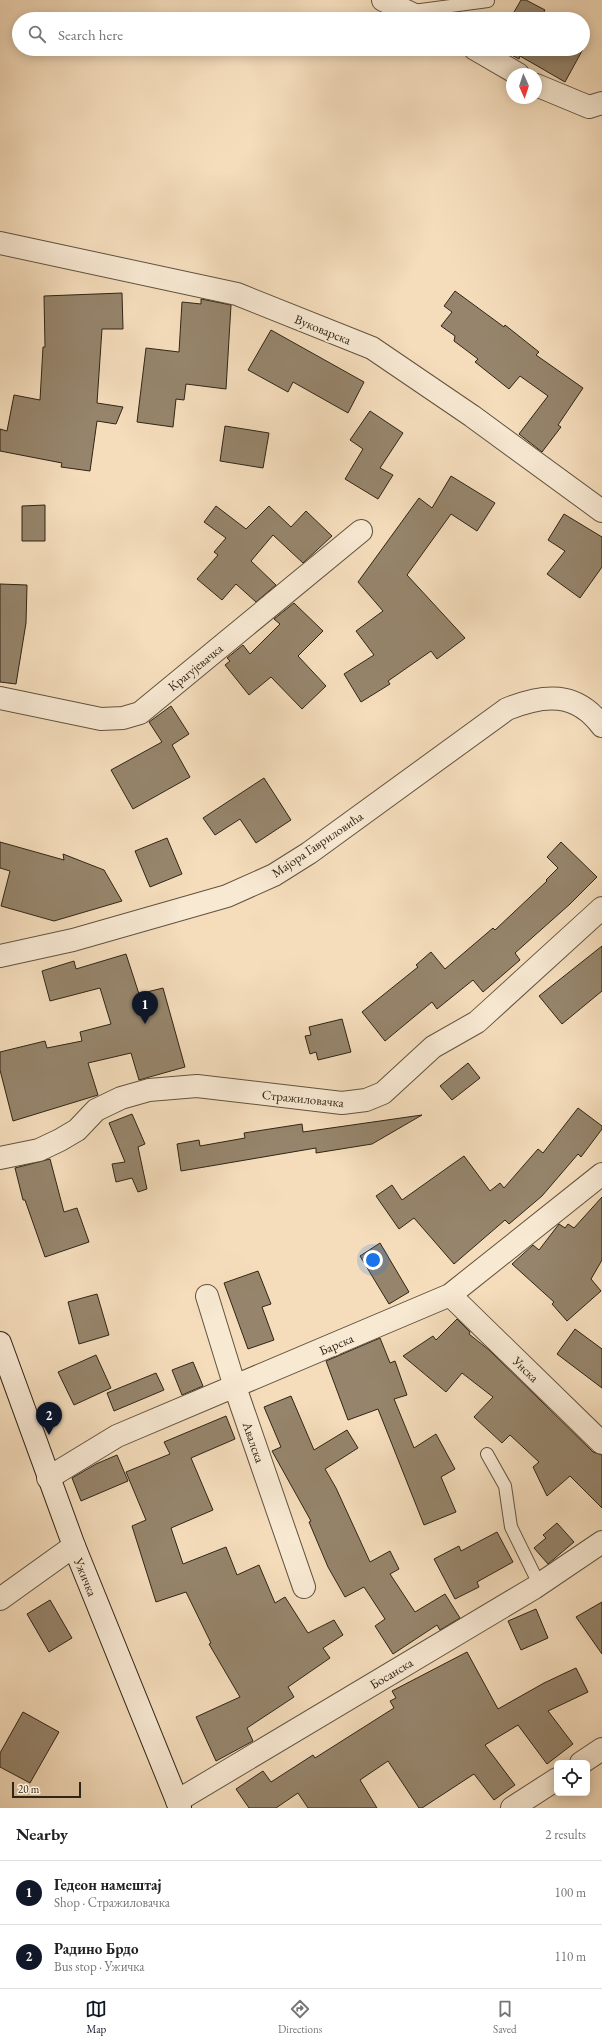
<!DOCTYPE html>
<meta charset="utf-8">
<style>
:root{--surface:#fff;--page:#f6f6f6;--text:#202124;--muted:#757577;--line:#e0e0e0;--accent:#111827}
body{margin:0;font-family:"EB Garamond",serif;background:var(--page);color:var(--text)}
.controls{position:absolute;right:12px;bottom:12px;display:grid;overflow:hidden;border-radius:6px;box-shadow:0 2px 10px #0003}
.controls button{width:36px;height:36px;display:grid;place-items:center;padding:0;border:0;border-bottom:1px solid var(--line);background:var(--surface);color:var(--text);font:20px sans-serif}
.compass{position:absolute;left:506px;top:68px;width:36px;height:36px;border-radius:50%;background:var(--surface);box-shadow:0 2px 10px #0003;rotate:177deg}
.scale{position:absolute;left:12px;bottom:10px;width:69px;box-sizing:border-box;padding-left:4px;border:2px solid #302515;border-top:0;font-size:11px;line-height:14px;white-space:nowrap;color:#302515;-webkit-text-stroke:3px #f8e9d3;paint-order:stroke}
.you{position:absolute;left:373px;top:1260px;width:14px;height:14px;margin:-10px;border:3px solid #fff;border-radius:50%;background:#1a73e8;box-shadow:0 0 0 6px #1a73e833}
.badge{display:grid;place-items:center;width:26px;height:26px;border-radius:50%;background:var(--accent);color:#fff;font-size:13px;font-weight:700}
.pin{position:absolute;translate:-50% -33px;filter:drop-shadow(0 1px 2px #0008)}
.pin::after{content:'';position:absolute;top:21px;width:14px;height:12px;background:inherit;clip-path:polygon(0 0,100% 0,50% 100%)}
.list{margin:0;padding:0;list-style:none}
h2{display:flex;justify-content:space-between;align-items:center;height:52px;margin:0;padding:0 16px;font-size:17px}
h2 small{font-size:13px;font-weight:400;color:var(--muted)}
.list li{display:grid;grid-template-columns:26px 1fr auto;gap:12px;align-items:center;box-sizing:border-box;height:64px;padding:0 16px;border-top:1px solid var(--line)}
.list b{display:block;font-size:15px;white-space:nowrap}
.list p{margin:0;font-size:13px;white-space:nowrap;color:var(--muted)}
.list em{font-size:13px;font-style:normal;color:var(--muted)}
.icon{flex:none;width:22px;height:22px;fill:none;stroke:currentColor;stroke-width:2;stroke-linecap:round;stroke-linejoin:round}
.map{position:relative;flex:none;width:602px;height:1808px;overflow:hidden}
.search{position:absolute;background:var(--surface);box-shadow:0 2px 10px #0003;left:12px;right:12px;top:12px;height:44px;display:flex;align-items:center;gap:10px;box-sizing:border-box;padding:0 14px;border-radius:22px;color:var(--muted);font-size:15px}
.sheet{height:180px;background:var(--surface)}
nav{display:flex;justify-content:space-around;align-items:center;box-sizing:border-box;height:56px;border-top:1px solid var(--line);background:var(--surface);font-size:11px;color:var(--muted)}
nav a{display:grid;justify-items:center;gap:2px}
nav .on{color:var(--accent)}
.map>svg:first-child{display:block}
.building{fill:#96856c;stroke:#302515}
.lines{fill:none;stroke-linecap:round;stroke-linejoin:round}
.lane-casing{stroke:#61533f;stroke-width:14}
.street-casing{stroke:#61533f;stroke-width:24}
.secondary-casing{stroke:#302515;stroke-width:24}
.lane{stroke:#f8e9d3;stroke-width:12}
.street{stroke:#f8e9d3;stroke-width:22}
.secondary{stroke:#f8e9d3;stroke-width:22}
.labels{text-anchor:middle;stroke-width:4;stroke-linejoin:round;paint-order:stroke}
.street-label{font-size:13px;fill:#302515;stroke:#f8e9d3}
</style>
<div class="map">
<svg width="602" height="1808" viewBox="0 0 602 1808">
<rect width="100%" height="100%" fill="#f5ddbc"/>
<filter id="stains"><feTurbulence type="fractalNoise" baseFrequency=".005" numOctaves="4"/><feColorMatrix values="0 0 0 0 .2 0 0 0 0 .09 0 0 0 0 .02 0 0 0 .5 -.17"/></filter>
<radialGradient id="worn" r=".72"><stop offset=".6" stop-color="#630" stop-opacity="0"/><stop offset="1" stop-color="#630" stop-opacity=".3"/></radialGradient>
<path class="building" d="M521,0H526L545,10L540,19H510Z
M500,49H583L565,82L520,56L519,59Z
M455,291L504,327L505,325L539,352L536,355L583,388L558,425L561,427L542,452L519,434L548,396L520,376L509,389L475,362L478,359L454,341L455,336L441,326L452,312L444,306Z
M122,293L123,329H102L97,403L123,407L116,424L97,421L90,471L61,467L62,463L0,451V429L7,431L14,395L40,400L43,347H45L44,296Z
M201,299L231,305L226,389L186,384L184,400L176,399L173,427L137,422L146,348L179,352L182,302L201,304Z
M271,330L364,382L348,413L293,382L288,392L248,370Z
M370,411L403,433L380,468L393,475L378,499L345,479L363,449L350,440Z
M225,426L269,433L263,468L220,461Z
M451,476L495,503L477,531L451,514L407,575L465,638L437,659L431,651L388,681L390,684L361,702L344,674L374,655L356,631L383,611L358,582L419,498L432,508Z
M45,505V541H22V506Z
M216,506L246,529L269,506L291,527L306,511L332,536L303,563L273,535L251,561L276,585L256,602L236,584L222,600L197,579L218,555L214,552L226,538L204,522Z
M564,514L602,537V567L580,598L547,574L565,551L548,540Z
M0,584L27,585L26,623L16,684L0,682Z
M294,603L323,631L298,656L326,686L302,709L271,677L249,695L225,665L230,661L227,658L243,645L250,654L280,624L274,619Z
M171,706L189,734L172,745L190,777L133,809L111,770L162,742L149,722Z
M264,778L291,820L256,843L240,819L215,835L203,818Z
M167,838L182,874L150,887L135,851Z
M0,842L64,860L63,854L104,870L122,901L54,921L1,906L10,871L0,868Z
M561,842L597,877L570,904L515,953L520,960L483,992L473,980L437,1009L432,1002L385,1041L362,1012L418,967L416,965L431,952L445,969L493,928L495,930L547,881L546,880L558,868L547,857Z
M602,946V991L562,1024L539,996Z
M126,954L139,994L163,988L185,1067L139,1080L131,1053L88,1063L98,1095L13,1121L0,1070V1052L45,1041L47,1048L82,1041L80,1032L111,1024L100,988L50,1001L42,971L74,961L76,969Z
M342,1019L351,1052L318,1060L316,1052L310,1054L305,1036L311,1035L309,1027Z
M468,1063L480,1078L452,1100L440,1086Z
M578,1108L602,1126V1129L581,1157L578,1154L542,1196L509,1224L505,1220L454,1264L414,1218L399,1229L376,1196L392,1185L402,1200L464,1156L490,1191L500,1183L504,1188L538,1149L543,1153Z
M132,1114L145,1144L138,1147L147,1189L138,1192L132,1178L116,1182L112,1164L125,1162L109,1123Z
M422,1115L372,1144L316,1153V1148L181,1171L177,1144L199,1140L200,1146L245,1138L244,1133L302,1124L303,1132Z
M50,1159L64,1212L77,1208L89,1242L45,1257L25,1200H23L15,1168Z
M602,1197V1260L591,1279L601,1291L567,1321L552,1304L554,1302L512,1264L533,1245L539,1250L559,1224L565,1228L568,1224L574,1228Z
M380,1243L409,1292L389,1304L360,1256Z
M258,1271L271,1304L262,1307L274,1340L248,1349L224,1283Z
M97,1294L109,1335L79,1344L68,1302Z
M457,1319L470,1332L469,1334L489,1350L593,1452L602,1455V1508L570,1476L547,1496L533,1467L539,1462L510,1435L502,1443L474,1417L493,1397L462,1373L446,1392L403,1356L433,1336L436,1340Z
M575,1329L602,1349V1388L557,1354Z
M380,1338L390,1363L395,1361L407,1395L394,1399L414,1448L436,1434L455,1469L441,1477L456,1512L424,1525L378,1409L348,1420L326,1361Z
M96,1355L111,1388L74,1405L58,1372Z
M193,1362L203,1386L182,1395L172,1370Z
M156,1373L164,1390L114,1411L107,1393Z
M291,1396L314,1450L347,1430L358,1448L325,1469L336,1488L370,1562L390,1551L399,1569L390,1574L415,1612L445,1594L460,1618L440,1630L437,1625L393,1654L375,1626L385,1619L364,1587L345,1597L328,1567L309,1522L311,1521L272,1451L281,1447L264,1407Z
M226,1416L235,1439L191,1458L213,1510L171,1528L183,1564L226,1547L237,1575L259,1565L275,1603L285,1597L308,1633L334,1620L343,1635L323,1648L330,1658L288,1687L294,1697L247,1728L253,1741L216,1761L196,1717L240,1697L209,1644L211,1643L186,1592L156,1602L132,1526L146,1520L126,1472L170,1454L164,1442Z
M117,1455L128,1481L81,1501L72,1478L96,1464Z
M557,1523L574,1542L548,1564L534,1548L546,1538L543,1535Z
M497,1532L513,1562L477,1582L479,1587L455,1599L434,1559L459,1546L461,1551Z
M50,1600L72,1638L49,1652L27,1614Z
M602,1602V1654L576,1617Z
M536,1609L548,1638L521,1650L508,1621Z
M467,1652L498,1709L544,1683L576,1668L588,1692L548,1711L573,1744L547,1764L518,1725L485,1745L515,1785L494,1800L474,1774L422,1808H419L388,1761L360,1780L377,1808H308L298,1793L276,1808H249L236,1789L263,1771L271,1782L313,1755L315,1758L394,1708L390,1701L396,1698L392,1691Z
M23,1712L59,1732L30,1783L0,1767V1753Z"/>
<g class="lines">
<g class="lane-casing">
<path id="lane" d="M413,11L488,1
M487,1454L505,1486L511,1527L539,1584"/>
</g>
<g class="street-casing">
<path id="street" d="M383,0L423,19
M475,49L518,74
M536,85L589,107L602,103
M0,243L237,294L372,348L472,416L602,511
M0,698L101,719L123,718L140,713L361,531
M0,956L73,940L227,896L274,875L309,853L507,709C544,694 576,691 602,726
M0,1158L39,1150L60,1140L77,1130L96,1110L121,1098L149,1090L197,1086L342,1103L366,1100L383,1093L433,1047L477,1022L602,908
M450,1295L602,1443
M207,1296L235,1387L304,1587
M48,1478L117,1436L450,1295L602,1174
M0,1599L74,1546
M581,1763L602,1749
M177,1801L534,1588L602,1542
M512,1808L557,1779"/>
</g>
<g class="secondary-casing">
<path id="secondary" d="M0,1343L74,1546L180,1808"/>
</g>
<use href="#lane" class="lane"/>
<use href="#street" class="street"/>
<use href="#secondary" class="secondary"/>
</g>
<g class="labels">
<g class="street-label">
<text transform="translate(323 329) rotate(22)" y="5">Вуковарска</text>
<text transform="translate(195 667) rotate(-39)" y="5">Крагујевачка</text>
<text transform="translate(317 844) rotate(-34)" y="5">Мајора Гавриловића</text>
<text transform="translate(303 1098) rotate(6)" y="5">Стражиловачка</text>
<text transform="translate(336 1344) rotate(-23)" y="5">Барска</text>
<text transform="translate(526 1369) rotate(44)" y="5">Унска</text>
<text transform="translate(254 1442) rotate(71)" y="5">Авалска</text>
<text transform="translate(86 1577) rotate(68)" y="5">Ужичка</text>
<text transform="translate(391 1673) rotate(-31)" y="5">Босанска</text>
</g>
</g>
<rect width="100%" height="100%" filter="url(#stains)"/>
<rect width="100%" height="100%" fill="url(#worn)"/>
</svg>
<div class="controls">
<button><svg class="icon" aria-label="locate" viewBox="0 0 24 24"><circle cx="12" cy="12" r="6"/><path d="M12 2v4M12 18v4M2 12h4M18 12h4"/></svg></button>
</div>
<svg class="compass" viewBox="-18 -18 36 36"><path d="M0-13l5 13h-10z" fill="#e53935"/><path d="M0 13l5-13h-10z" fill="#757577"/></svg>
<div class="scale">20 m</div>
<div class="you"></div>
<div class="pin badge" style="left:145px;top:1024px">1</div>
<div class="pin badge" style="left:49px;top:1435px">2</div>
<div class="search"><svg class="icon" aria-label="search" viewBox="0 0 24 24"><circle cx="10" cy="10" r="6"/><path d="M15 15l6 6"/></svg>Search here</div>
</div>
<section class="sheet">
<h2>Nearby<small>2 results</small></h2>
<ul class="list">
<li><span class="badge">1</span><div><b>Гедеон намештај</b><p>Shop · Стражиловачка</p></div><em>100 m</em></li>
<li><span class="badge">2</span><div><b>Радино Брдо</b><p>Bus stop · Ужичка</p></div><em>110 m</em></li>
</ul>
</section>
<nav>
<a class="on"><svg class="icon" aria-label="map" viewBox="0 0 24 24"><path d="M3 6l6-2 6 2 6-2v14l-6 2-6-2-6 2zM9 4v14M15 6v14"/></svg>Map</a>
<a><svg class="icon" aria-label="directions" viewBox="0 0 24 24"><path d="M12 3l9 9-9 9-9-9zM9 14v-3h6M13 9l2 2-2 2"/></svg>Directions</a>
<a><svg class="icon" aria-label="saved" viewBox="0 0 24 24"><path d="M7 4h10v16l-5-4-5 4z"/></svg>Saved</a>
</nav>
